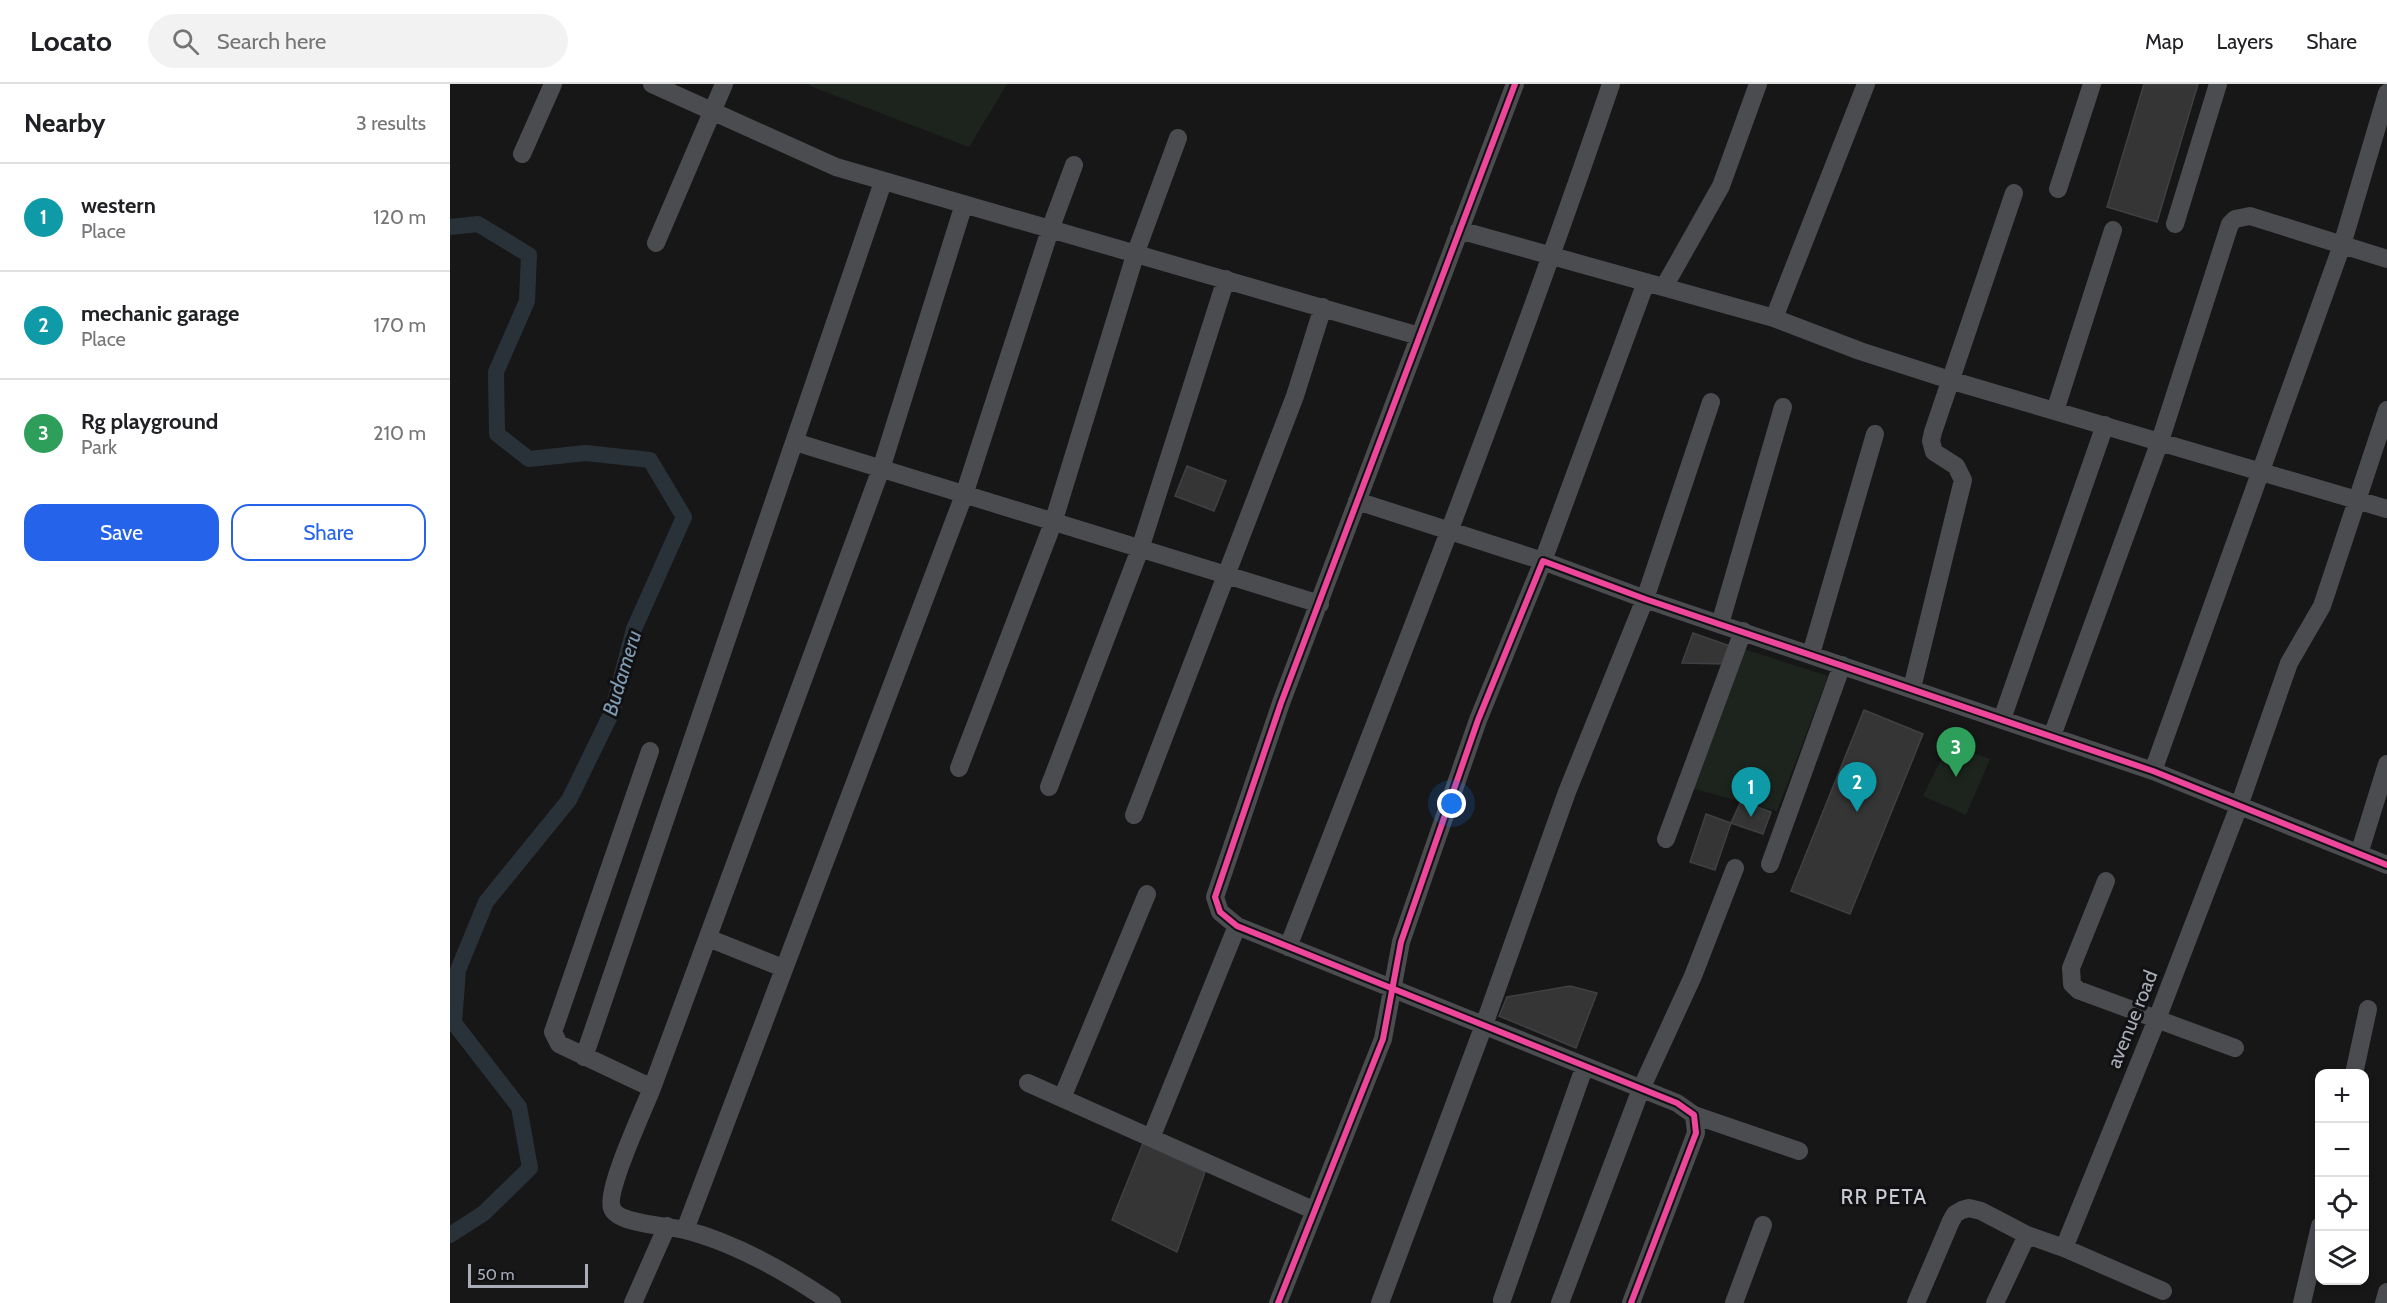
<!DOCTYPE html>
<meta charset="utf-8">
<style>
:root{--surface:#fff;--page:#f2f2f2;--text:#202124;--muted:#757577;--line:#e0e0e0;--accent:#2563eb}
body{margin:0;font-family:Cabin,sans-serif;background:var(--page);color:var(--text)}
.controls{position:absolute;right:18px;bottom:18px;display:grid;overflow:hidden;border-radius:12px;box-shadow:0 3px 9px #0003}
.controls button{width:54px;height:54px;display:grid;place-items:center;padding:0;border:0;border-bottom:2px solid var(--line);background:var(--surface);color:var(--text);font:30px sans-serif}
.scale{position:absolute;left:18px;bottom:15px;width:120px;box-sizing:border-box;padding-left:6px;border:3px solid #a8adb8;border-top:0;font-size:16px;line-height:21px;white-space:nowrap;color:#a8adb8;-webkit-text-stroke:4px #111113;paint-order:stroke}
.you{position:absolute;left:1002px;top:720px;width:21px;height:21px;margin:-15px;border:4px solid #fff;border-radius:50%;background:#1a73e8;box-shadow:0 0 0 9px #1a73e833}
.badge{display:grid;place-items:center;width:39px;height:39px;border-radius:50%;background:var(--accent);color:#fff;font-size:20px;font-weight:700}
.pin{position:absolute;translate:-50% -50px;filter:drop-shadow(0 2px 3px #0008)}
.pin::after{content:'';position:absolute;top:32px;width:21px;height:18px;background:inherit;clip-path:polygon(0 0,100% 0,50% 100%)}
.list{margin:0;padding:0;list-style:none}
h2{display:flex;justify-content:space-between;align-items:center;height:78px;margin:0;padding:0 24px;font-size:26px}
h2 small{font-size:20px;font-weight:400;color:var(--muted)}
.list li{display:grid;grid-template-columns:39px 1fr auto;gap:18px;align-items:center;box-sizing:border-box;height:108px;padding:0 24px;border-top:2px solid var(--line)}
.list b{display:block;font-size:22px;white-space:nowrap}
.list p{margin:0;font-size:20px;white-space:nowrap;color:var(--muted)}
.list em{font-size:20px;font-style:normal;color:var(--muted)}
.actions{display:flex;gap:12px;padding:18px 24px}
.actions a{flex:1;padding:14px 0;border:2px solid var(--accent);border-radius:18px;text-align:center;font-size:21px;color:var(--accent)}
.actions .main{background:var(--accent);color:#fff}
.icon{flex:none;width:33px;height:33px;fill:none;stroke:currentColor;stroke-width:2;stroke-linecap:round;stroke-linejoin:round}
.map{position:relative;flex:none;width:1937px;height:1219px;overflow:hidden}
header{display:flex;align-items:center;gap:36px;box-sizing:border-box;height:84px;padding:0 30px;background:var(--surface);border-bottom:2px solid var(--line)}
header strong{font-size:28px}
nav{display:flex;gap:33px;margin-inline-start:auto;font-size:21px}
.search{width:420px;height:54px;background:var(--page);display:flex;align-items:center;gap:15px;box-sizing:border-box;padding:0 21px;border-radius:33px;color:var(--muted);font-size:22px}
main{display:flex}
aside{flex:1;background:var(--surface)}
.map>svg:first-child{display:block}
.green{fill:#1d241e}
.lines{fill:none;stroke-linecap:round;stroke-linejoin:round}
.canal{stroke:#2a3239;stroke-width:16}
.building{fill:#353536;stroke:#3f4043;stroke-width:1.5}
.minor{stroke:#4b4c50;stroke-width:18}
.cycleway-casing{stroke:#111113;stroke-width:10}
.cycleway{stroke:#ed469a;stroke-width:6}
.labels{text-anchor:middle;stroke-width:6;stroke-linejoin:round;paint-order:stroke}
.street-label{font-size:20px;fill:#a8adb8;stroke:#111113}
.water-label{font-size:21px;font-style:italic;fill:#7f9bb3;stroke:#111113}
.neighbourhood-label{font-size:21px;letter-spacing:1.5px;fill:#c9ccd4;stroke:#111113}
</style>
<header>
<strong>Locato</strong>
<div class="search"><svg class="icon" aria-label="search" viewBox="0 0 24 24"><circle cx="10" cy="10" r="6"/><path d="M15 15l6 6"/></svg>Search here</div>
<nav><a>Map</a><a>Layers</a><a>Share</a></nav>
</header>
<main>
<aside>
<h2>Nearby<small>3 results</small></h2>
<ul class="list">
<li><span class="badge" style="background:#0f9aa8">1</span><div><b>western</b><p>Place</p></div><em>120 m</em></li>
<li><span class="badge" style="background:#0f9aa8">2</span><div><b>mechanic garage</b><p>Place</p></div><em>170 m</em></li>
<li><span class="badge" style="background:#2e9e5b">3</span><div><b>Rg playground</b><p>Park</p></div><em>210 m</em></li>
</ul>
<div class="actions"><a class="main">Save</a><a>Share</a></div>
</aside>
<div class="map">
<svg width="1937" height="1219" viewBox="0 0 1937 1219">
<rect width="100%" height="100%" fill="#171717"/>
<path class="green" d="M360,0H557L519,63L360,2Z
M1294,565L1378,592L1327,727L1226,700Z
M1499,659L1540,675L1516,731L1473,712Z"/>
<g class="lines">
<path class="canal" d="M0,143L28,140L79,171L77,217L46,288L47,350L79,375L136,369L200,376L234,433L184,545L162,628L119,716L36,818L8,886L4,939L69,1023L80,1084L34,1129L0,1151"/>
</g>
<path class="building" d="M1694,0H1748L1707,138L1657,123Z
M737,382L776,397L764,427L725,412Z
M1243,549L1280,562L1274,580L1232,579Z
M1414,626L1473,650L1400,830L1341,807Z
M1291,717L1321,728L1313,750L1281,739Z
M1256,730L1281,739L1265,786L1240,778Z
M1120,902L1147,909L1126,964L1049,932L1057,913Z
M693,1059L755,1088L727,1168L662,1136Z"/>
<g class="lines">
<path class="minor" d="M202,0L386,83L969,252
M1065,0L831,619L765,813L770,828L787,842L1227,1019L1244,1031L1246,1049L1181,1219
M72,70L103,0
M1608,105L1642,0
M1725,140L1768,0
M1009,146L1324,234L1410,267L1503,297L1937,425
M206,159L274,0
M1214,203L1271,102L1308,0
M1324,234L1416,0
M1605,327L1663,146
M345,358L870,520
M907,417L1093,477L1196,198
M1270,540L1333,323
M1361,570L1425,350
M1462,604L1513,396L1506,382L1484,368L1481,357L1483,348L1564,109
M1552,635L1655,341
M1602,652L1710,357L1780,140L1785,135L1800,132L1937,175
M200,667L103,948L109,960L202,1004
M509,684L603,439L686,168L728,54
M1703,687L1892,161L1937,9
M599,703L690,465L776,195
M684,731L845,312L873,223
M1216,755L1293,547
M1909,770L1937,680
M1320,780L1392,581
M1656,797L1621,884L1622,900L1628,906L1785,964
M258,854L333,884
M838,863C950,577 1062,291 1161,0
M134,973L433,98
M1904,990L1918,925
M578,999L863,1126
M612,1014L697,810
M1244,1031L1349,1067
M701,1054L787,842
M235,1146L514,411L601,143L624,81
M1614,1164L1707,935L1789,722L1839,579L1872,522L1937,326
M1052,1216L1134,984
M183,1219L217,1142
M382,1219C338,1189 286,1159 235,1146C219,1142 167,1140 162,1124C155,1107 194,1025 202,1004L431,385L514,120
M828,1219L933,955L951,858L1028,636L1093,477L1195,515L1703,687L1937,781
M930,1219L1034,941L1117,708L1195,515L1261,318
M1110,1219L1191,1005L1243,892L1285,784
M1284,1219L1313,1141
M1466,1219L1501,1137L1505,1130L1512,1126L1519,1124L1531,1127L1577,1151L1614,1164L1713,1207
M1545,1219L1577,1151
M1852,1219L1870,1142
M1934,1219L1937,1208"/>
<g class="cycleway-casing">
<path id="cycleway" d="M1065,0L831,619L765,813L770,828L787,842L1227,1019L1244,1031L1246,1049L1181,1219
M828,1219L933,955L951,858L1028,636L1093,477L1195,515L1703,687L1937,781"/>
</g>
<use href="#cycleway" class="cycleway"/>
</g>
<g class="labels">
<g class="street-label">
<text transform="translate(1682 935) rotate(-68)" y="7">avenue road</text>
</g>
<g class="water-label">
<text transform="translate(172 589) rotate(-73)" y="7">Budameru</text>
</g>
<g class="neighbourhood-label">
<text x="1434" y="1120">RR PETA</text>
</g>
</g>
</svg>
<div class="controls">
<button>+</button>
<button>−</button>
<button><svg class="icon" aria-label="locate" viewBox="0 0 24 24"><circle cx="12" cy="12" r="6"/><path d="M12 2v4M12 18v4M2 12h4M18 12h4"/></svg></button>
<button><svg class="icon" aria-label="layers" viewBox="0 0 24 24"><path d="M12 4l9 5-9 5-9-5zM3 14l9 5 9-5"/></svg></button>
</div>
<div class="scale">50 m</div>
<div class="you"></div>
<div class="pin badge" style="left:1301px;top:733px;background:#0f9aa8">1</div>
<div class="pin badge" style="left:1407px;top:728px;background:#0f9aa8">2</div>
<div class="pin badge" style="left:1506px;top:693px;background:#2e9e5b">3</div>
</div>
</main>
